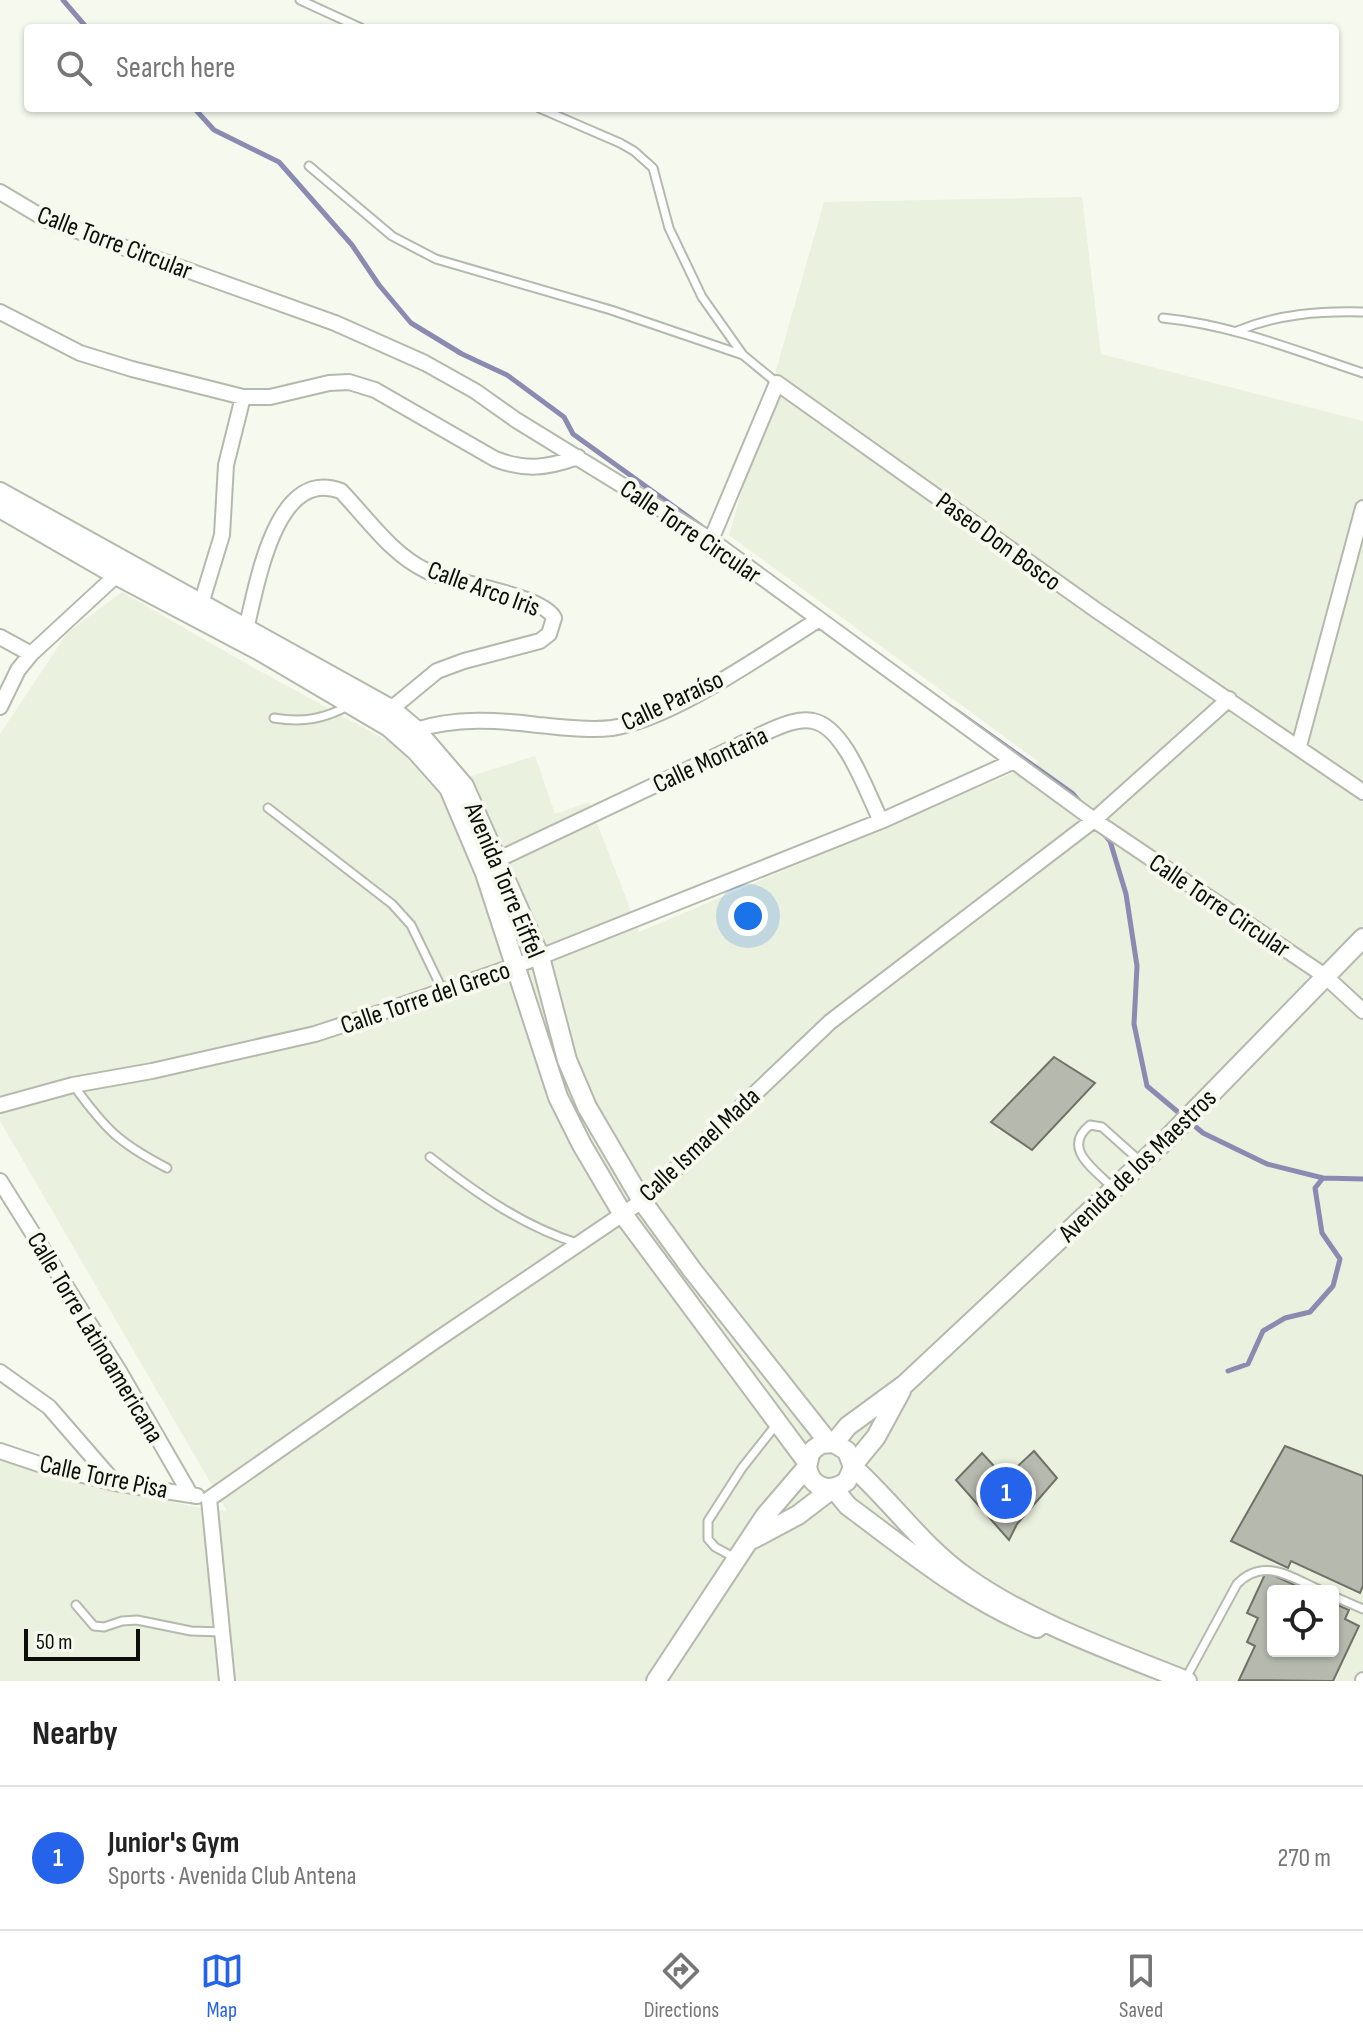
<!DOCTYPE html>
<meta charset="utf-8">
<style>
:root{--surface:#fff;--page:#f6f6f6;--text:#222;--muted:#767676;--line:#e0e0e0;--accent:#2563eb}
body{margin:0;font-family:"Sofia Sans Condensed",sans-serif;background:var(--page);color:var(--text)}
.controls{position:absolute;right:24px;bottom:24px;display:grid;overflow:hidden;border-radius:8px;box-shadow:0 2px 6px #0004}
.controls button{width:72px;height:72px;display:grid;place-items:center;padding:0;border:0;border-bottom:2px solid var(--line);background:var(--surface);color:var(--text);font:40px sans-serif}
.scale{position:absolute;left:24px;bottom:20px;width:116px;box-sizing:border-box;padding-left:8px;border:4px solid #0d0e0a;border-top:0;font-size:22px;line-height:28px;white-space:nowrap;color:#0d0e0a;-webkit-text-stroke:6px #f6faee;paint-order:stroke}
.you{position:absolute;left:748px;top:916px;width:28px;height:28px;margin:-20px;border:6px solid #fff;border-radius:50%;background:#1a73e8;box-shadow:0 0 0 12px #1a73e833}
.badge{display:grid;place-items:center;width:52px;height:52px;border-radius:50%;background:var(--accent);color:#fff;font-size:26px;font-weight:700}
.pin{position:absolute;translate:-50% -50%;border:4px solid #fff;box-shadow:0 2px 8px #0006}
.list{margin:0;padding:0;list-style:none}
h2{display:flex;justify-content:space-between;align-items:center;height:104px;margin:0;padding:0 32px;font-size:34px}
h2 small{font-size:26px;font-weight:400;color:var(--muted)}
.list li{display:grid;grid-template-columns:52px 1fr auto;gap:24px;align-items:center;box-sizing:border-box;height:144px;padding:0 32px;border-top:2px solid var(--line)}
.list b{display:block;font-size:30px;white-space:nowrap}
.list p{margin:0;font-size:26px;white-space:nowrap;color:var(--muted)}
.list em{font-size:26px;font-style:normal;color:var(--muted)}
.icon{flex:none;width:44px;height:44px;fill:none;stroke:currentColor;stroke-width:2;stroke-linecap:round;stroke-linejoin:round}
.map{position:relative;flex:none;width:1363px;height:1681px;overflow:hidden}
.search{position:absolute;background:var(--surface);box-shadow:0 2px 6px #0004;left:24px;right:24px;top:24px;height:88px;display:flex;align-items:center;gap:20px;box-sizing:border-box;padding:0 28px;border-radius:8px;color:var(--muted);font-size:30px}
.sheet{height:248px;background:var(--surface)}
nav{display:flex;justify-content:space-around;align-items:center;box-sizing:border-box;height:112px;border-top:2px solid var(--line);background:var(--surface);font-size:22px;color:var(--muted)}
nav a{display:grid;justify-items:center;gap:4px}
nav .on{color:var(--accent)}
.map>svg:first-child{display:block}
.built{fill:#eaf1de;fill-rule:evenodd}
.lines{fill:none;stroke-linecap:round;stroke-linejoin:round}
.stream{stroke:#8b8bb1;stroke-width:5}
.building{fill:#b5b9ae;stroke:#6e7268;stroke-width:2}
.service-casing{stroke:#b4b9ad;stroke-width:11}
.minor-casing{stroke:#b4b9ad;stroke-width:18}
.tertiary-casing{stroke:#b4b9ad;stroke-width:22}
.service{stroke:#fff;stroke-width:7}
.minor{stroke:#fff;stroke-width:14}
.tertiary{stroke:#fff;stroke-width:18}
.labels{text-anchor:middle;stroke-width:8;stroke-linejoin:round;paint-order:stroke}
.street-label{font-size:26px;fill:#0d0e0a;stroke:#f6faee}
</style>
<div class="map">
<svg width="1363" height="1681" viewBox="0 0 1363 1681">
<rect width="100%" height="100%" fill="#f6faee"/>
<path class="built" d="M1082,197L1101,354L1363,421V1681H0V1461L190,1506L227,1511L0,1121V734L67,633L122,592L247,664L395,745L433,788L535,756L555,814L589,802L639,932L1039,762L729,535L824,202ZM1273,1591H1333V1651H1273Z"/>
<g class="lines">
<path class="stream" d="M63,0L87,28
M194,108L214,130L279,162L352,245L379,285L411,323L462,354L507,375L564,417L573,434L701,526
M955,710L1072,793L1079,801
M1104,834L1110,841L1126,894L1137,966L1134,1024L1147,1086L1203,1133L1267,1164L1323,1178
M1228,1371L1248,1364L1263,1331L1285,1318L1310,1312L1333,1286L1340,1259L1322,1233L1315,1188L1323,1178L1363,1179"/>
</g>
<path class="building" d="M1054,1057L1095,1083L1032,1150L991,1122Z
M1285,1446L1363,1476V1586L1360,1593L1291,1561L1288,1568L1231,1541Z
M1034,1451L1057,1478L1017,1524L1009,1540L956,1480L982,1453L1005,1478Z
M1266,1572L1308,1591H1273V1651H1333V1603L1349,1610L1345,1619L1359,1626L1333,1681L1239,1680L1255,1646L1247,1642L1258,1618L1247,1613Z"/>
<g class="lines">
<g class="service-casing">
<path id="service" d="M300,0L361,28
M539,108L620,143L634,151L653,168L669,228L702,297L743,355L777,383
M309,166L392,236L436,259L611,310L743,355
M1163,318C1233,325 1297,351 1363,373
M1237,331C1278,314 1319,311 1363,312
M274,718C303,723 324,719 350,705
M268,808L392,904L411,925L443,991
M74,1086C106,1130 119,1143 167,1168
M430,1157C475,1192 522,1226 577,1243
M1112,1187C1094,1169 1061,1148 1090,1125L1102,1127L1140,1161
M737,1559L715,1547L708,1539V1521L742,1468L776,1425
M1333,1596L1363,1609
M76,1605L94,1626L104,1627L122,1621L137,1620L191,1631L222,1632
M1186,1678L1237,1584C1264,1556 1292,1578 1322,1591"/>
</g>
<g class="minor-casing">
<path id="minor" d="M0,192L47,220L335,323L425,363L475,391L516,420L711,540L1094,820L1325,976L1363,1011
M0,312L80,353L132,369L243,397H270L329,383L349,382L375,390L495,459C526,471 547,468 578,457
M711,540L777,383L1096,610L1363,792
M201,604L222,535L226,465L243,397
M246,629C257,586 275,466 341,491C367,518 392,555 427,571C453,583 543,595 554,618L549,634L540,641L464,661L437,671L391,709
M0,637L31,654
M0,707L18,670L31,654L122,570
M416,730C455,717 499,720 538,725C562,727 588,731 612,728C674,718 763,654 818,620
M1299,746L1363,508
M497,860L771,730C783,725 799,718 813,721C845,727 867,793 881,821
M0,1105L73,1085L152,1071L315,1034L382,1012L540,957L881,821L1012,762
M0,1181L119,1371L190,1494
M0,1372L49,1407L115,1483
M0,1451L42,1465L115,1483L197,1496
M227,1681L209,1499L435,1341L642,1201L830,1022L1094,820L1229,699
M1363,1681V1680"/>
</g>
<g class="tertiary-casing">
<path id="tertiary" d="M0,492L391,709L416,730L464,786L540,957L567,1060L587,1107L642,1201L693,1271L829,1443
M0,508L116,575L260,651L389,727L416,751L449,788L485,873L558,1097L582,1145L622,1213L807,1462
M834,1443L848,1426L904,1385L1168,1138L1363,938
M853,1465L876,1437L901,1391
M853,1467C892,1502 923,1547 966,1577C1029,1622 1115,1652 1187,1681
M833,1488L848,1506C909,1551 966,1599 1037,1628
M753,1539L798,1515L832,1489
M656,1681L765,1516L807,1467L810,1454L814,1449L821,1444L834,1443L847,1451L853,1467L847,1481C830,1494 811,1488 807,1467"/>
</g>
<use href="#service" class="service"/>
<use href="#minor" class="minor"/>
<use href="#tertiary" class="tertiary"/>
</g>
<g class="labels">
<g class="street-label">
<text transform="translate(115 242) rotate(21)" y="9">Calle Torre Circular</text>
<text transform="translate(691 531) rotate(34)" y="9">Calle Torre Circular</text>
<text transform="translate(999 541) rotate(36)" y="9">Paseo Don Bosco</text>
<text transform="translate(484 588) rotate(20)" y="9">Calle Arco Iris</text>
<text transform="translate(672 700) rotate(-25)" y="9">Calle Paraíso</text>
<text transform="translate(710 759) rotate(-25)" y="9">Calle Montaña</text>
<text transform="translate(505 880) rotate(67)" y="9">Avenida Torre Eiffel</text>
<text transform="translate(1220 905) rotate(34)" y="9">Calle Torre Circular</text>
<text transform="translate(425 997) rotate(-19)" y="9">Calle Torre del Greco</text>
<text transform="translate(699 1144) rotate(-43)" y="9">Calle Ismael Mada</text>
<text transform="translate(1137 1165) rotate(-44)" y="9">Avenida de los Maestros</text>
<text transform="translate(96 1337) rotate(59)" y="9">Calle Torre Latinoamericana</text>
<text transform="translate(104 1476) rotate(12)" y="9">Calle Torre Pisa</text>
</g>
</g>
</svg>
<div class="controls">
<button><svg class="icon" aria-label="locate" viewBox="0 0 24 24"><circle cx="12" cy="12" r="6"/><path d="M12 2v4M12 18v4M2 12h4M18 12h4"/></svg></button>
</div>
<div class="scale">50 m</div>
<div class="you"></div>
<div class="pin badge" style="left:1006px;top:1493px">1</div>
<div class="search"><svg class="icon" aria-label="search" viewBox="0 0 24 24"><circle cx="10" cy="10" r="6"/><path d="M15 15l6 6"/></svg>Search here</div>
</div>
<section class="sheet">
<h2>Nearby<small></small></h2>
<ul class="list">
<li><span class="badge">1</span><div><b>Junior's Gym</b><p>Sports · Avenida Club Antena</p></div><em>270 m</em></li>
</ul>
</section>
<nav>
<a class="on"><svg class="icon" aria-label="map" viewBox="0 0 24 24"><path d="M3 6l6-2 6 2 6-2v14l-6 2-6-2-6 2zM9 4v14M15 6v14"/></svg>Map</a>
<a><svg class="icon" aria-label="directions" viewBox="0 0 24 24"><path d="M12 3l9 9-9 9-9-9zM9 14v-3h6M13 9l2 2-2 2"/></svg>Directions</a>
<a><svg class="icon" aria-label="saved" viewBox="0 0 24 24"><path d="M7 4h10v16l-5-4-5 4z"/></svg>Saved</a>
</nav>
